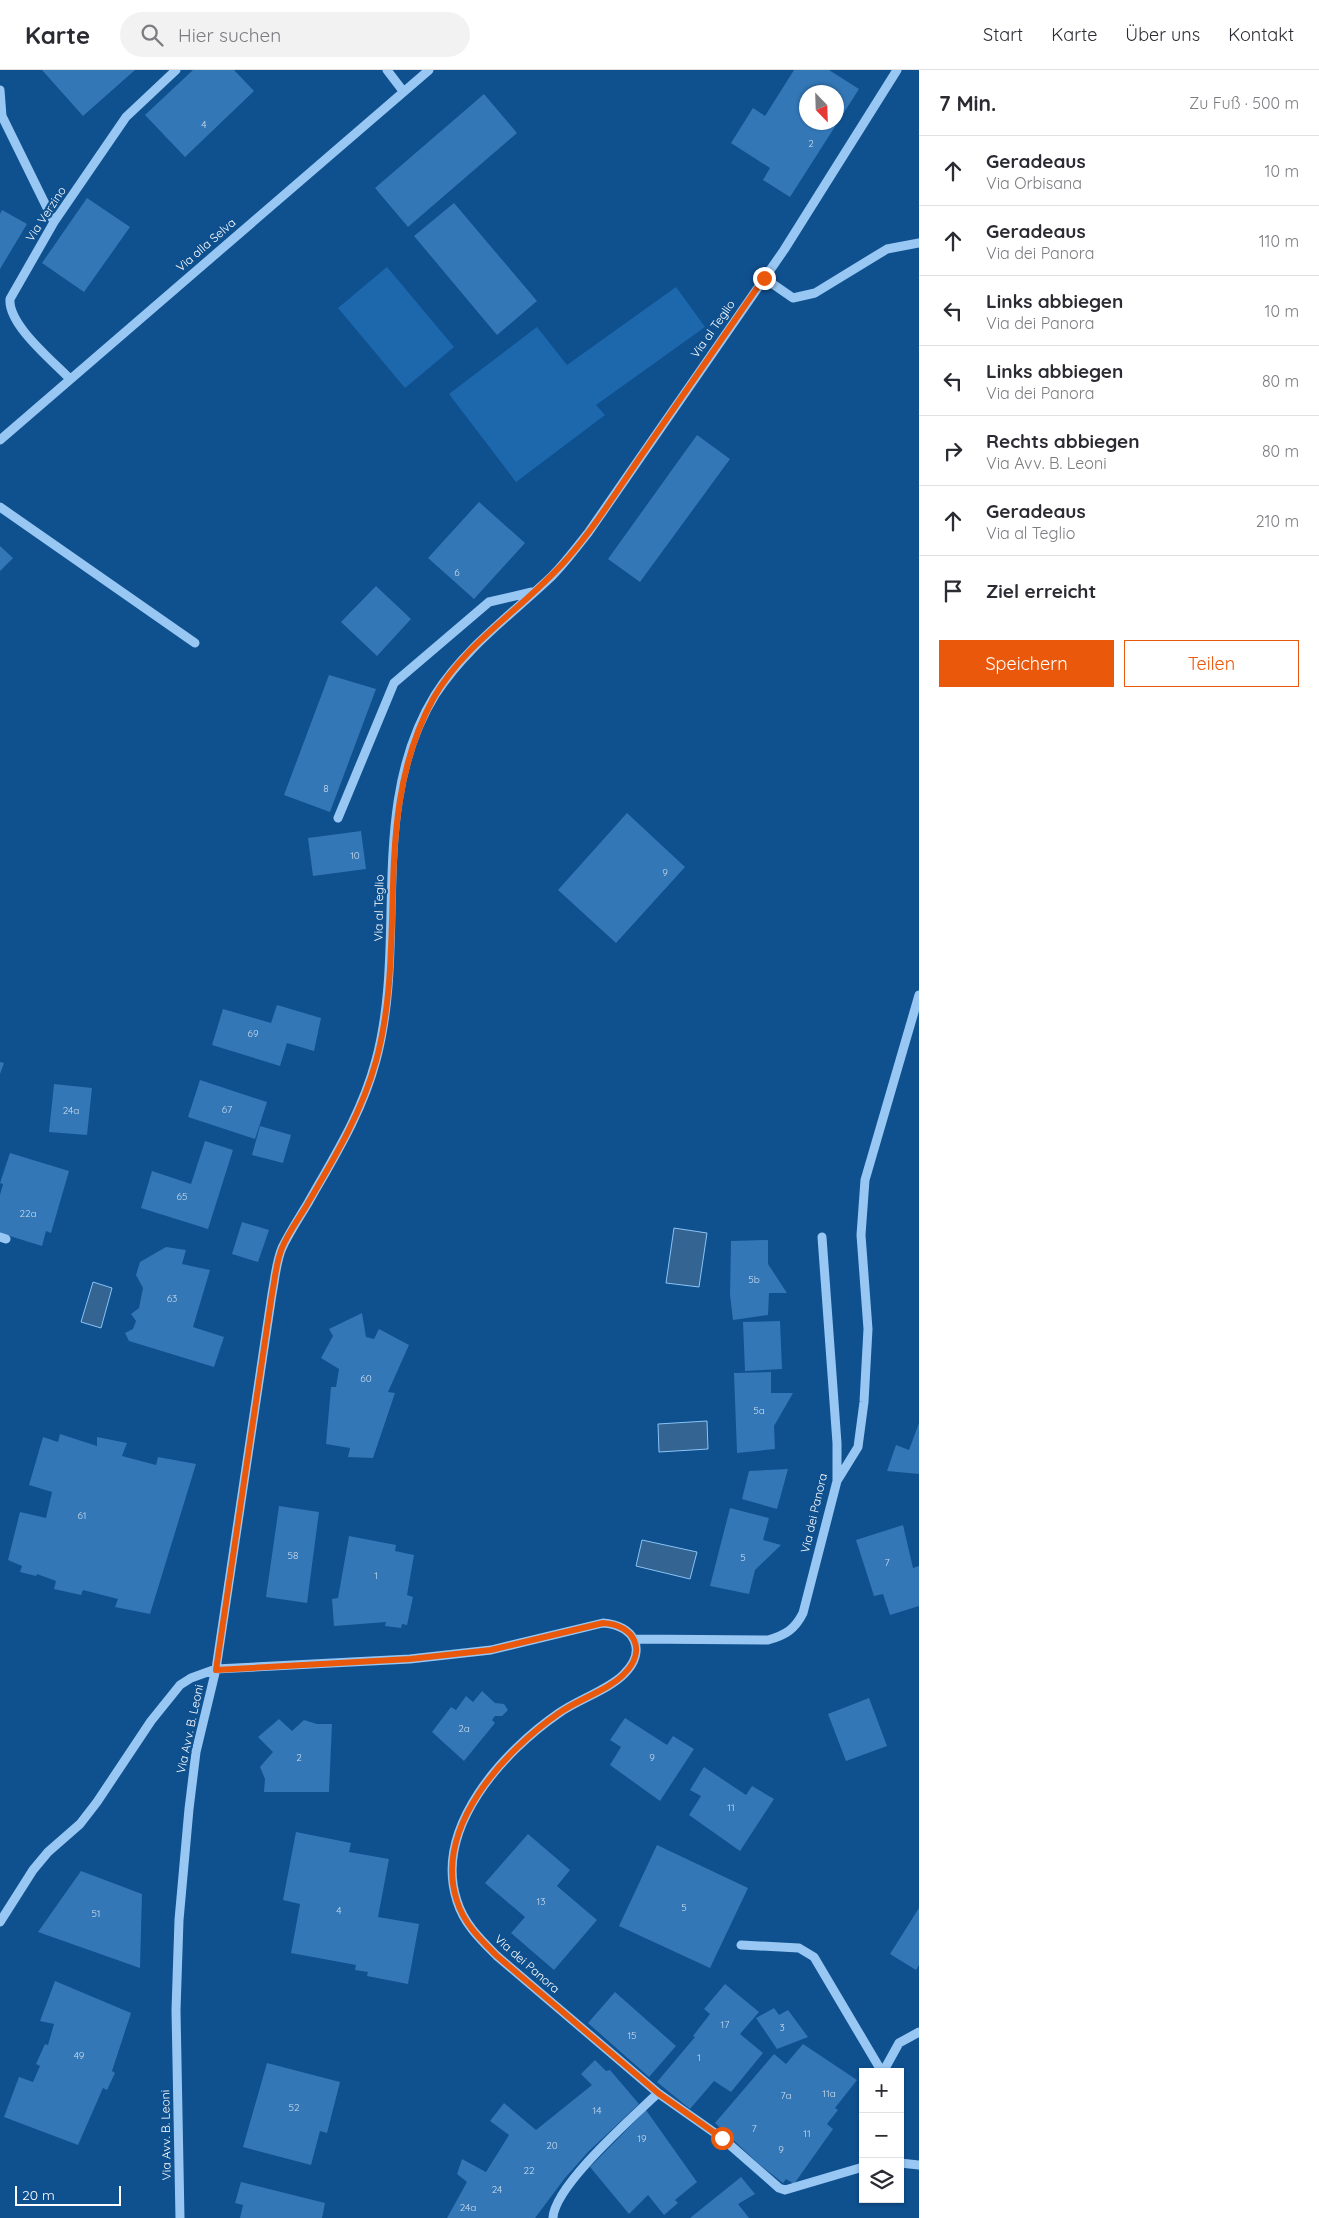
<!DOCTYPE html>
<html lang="de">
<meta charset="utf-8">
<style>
:root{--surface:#fff;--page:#f2f2f3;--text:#2b2b33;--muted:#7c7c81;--line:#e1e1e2;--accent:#ea580c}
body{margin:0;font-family:Quicksand,sans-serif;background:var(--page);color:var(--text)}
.controls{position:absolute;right:15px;bottom:15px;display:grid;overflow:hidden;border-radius:0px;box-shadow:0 1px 4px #0004}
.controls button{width:45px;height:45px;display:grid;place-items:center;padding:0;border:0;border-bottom:1px solid var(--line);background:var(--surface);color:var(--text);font:25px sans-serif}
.compass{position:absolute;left:799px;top:15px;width:45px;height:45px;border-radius:50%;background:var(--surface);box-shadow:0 1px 4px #0004;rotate:157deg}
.scale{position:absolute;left:15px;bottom:12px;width:106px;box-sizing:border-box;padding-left:5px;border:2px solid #fff;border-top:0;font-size:14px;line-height:18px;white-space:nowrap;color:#fff;-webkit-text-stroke:4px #0f508f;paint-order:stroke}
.stop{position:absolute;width:15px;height:15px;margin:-11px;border:4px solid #ea580c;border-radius:50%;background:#fff}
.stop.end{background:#ea580c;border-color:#fff;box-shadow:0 1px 5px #0008}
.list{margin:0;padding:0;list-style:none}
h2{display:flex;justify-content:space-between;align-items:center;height:65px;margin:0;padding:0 20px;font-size:21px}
h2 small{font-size:16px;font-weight:400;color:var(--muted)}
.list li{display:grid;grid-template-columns:32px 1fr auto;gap:15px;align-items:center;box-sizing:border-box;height:70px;padding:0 20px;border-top:1px solid var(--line)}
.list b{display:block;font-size:19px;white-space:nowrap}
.list p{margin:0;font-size:16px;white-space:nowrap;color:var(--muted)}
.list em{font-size:16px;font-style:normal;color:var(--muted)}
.actions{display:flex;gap:10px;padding:15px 20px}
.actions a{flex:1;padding:11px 0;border:1px solid var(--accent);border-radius:0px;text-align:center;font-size:18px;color:var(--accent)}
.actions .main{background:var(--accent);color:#fff}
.icon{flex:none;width:28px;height:28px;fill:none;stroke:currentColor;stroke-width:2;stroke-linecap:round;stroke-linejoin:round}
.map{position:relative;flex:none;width:919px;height:2148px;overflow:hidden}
header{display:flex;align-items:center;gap:30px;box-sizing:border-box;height:70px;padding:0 25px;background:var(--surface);border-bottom:1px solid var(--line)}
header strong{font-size:24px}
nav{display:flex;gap:28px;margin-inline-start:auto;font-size:18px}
.search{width:350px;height:45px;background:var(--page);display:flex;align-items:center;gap:12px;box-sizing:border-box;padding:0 18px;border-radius:28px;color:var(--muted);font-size:19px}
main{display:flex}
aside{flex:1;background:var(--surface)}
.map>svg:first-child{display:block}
.green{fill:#1d68ad}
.water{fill:#346492;stroke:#89c4f7}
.building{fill:#3377b7;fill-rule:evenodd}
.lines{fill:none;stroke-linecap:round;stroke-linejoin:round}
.minor{stroke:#98c7f3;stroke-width:9}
.route{stroke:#ea580c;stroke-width:6}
.labels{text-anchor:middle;stroke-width:4.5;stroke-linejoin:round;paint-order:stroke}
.number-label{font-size:10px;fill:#ccdded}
.street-label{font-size:12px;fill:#fff;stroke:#0f508f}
</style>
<header>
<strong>Karte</strong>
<div class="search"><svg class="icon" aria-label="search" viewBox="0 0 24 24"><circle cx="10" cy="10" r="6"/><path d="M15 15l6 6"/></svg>Hier suchen</div>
<nav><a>Start</a><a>Karte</a><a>Über uns</a><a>Kontakt</a></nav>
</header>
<main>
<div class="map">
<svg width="919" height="2148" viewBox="0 0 919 2148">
<rect width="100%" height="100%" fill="#0f508f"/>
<path class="green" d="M387,197L454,277L405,318L338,238Z
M676,217L705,257L596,335L605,345L516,412L449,324L537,257L567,295Z"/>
<path class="water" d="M674,1158L707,1163L699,1217L666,1213Z
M93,1212L112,1218L101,1258L81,1252Z
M707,1351L708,1379L659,1382L658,1354Z
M642,1470L697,1482L690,1509L636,1496Z"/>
<path class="building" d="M42,0H135L83,46Z
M193,0H234L254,21L185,87L145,45Z
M794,0H829L859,19L790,127L763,110L770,98L731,73L753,38L765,46ZM806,22H836V52H806Z
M484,24L517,63L408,157L375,118Z
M87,128L130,157L84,222L42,193Z
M454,133L537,231L497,265L414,166Z
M2,140L27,154L0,199V144Z
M697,365L730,389L640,512L608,489Z
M479,432L525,473L474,529L428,488Z
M0,476L13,488L0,501Z
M376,516L411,549L377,586L341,552Z
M329,605L376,619L330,742L284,725Z
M627,743L685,797L616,873L558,820Z
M361,761L366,799L313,806L308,768Z
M277,935L321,948L314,981L287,973L280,996L212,975L223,939L271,953Z
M0,992L4,993L0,1004Z
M200,1010L267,1032L255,1069L188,1047Z
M54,1014L92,1018L87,1065L49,1062Z
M260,1056L291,1065L283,1093L252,1085Z
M205,1071L233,1080L208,1159L141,1138L152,1101L191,1114Z
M10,1083L69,1101L51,1163L46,1161L42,1176L0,1163V1125L3,1114L0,1113Z
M242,1152L269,1160L258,1192L232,1184Z
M768,1170V1194L787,1223H769L768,1245L733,1250L730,1225L731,1171Z
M166,1177L186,1180L182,1194L210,1200L193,1257L224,1267L214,1297L129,1271L125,1263L133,1259L136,1251L131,1244L139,1238L143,1218L136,1205L140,1192Z
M362,1243L366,1267L374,1269L379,1259L409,1275L388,1322L395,1323L373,1388L348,1387L350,1378L326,1374L331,1317H336L339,1299L321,1288L333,1266L329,1259Z
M780,1251L782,1299L745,1301L743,1252Z
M771,1302V1323H793L774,1356L775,1379L737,1383L734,1303Z
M919,1353V1404L887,1401L896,1375L909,1380Z
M60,1364L97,1376V1367L127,1373L122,1386L156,1395L158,1387L196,1394L150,1544L115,1537L118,1529L83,1520L81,1525L54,1519L56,1511L37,1504L36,1506L20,1502L22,1496L8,1490L20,1442L46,1448L52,1422L29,1415L43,1367L58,1372Z
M788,1399L777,1439L742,1429L749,1401Z
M279,1436L319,1442L307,1533L266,1527Z
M730,1438L769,1448L763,1470L781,1475L755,1500L749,1524L710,1516Z
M903,1455L913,1498L919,1496V1536L890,1545L883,1524L874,1526L856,1470Z
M349,1466L396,1475L395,1481L414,1485L407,1525L413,1527L407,1555L402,1554L401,1558L385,1556L386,1552L334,1556L332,1529L338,1528Z
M482,1621L495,1633L504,1634L508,1640L502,1646H495L492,1650L495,1653L464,1691L432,1662L451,1637L456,1640L466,1626L473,1632Z
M869,1628L887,1676L846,1691L828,1644Z
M625,1648L667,1675L673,1666L694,1679L660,1731L610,1695L621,1677L610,1670Z
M279,1649L292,1661L304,1650L317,1654H332L329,1722H264L265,1709L260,1697L273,1682L258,1667Z
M704,1697L746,1725L752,1716L774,1729L740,1781L689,1745L701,1726L690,1720Z
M296,1762L351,1773L349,1782L389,1789L378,1847L419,1854L408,1914L367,1906L368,1902L355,1900L356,1895L291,1883L300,1834L283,1830Z
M528,1764L570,1800L557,1816L597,1850L554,1900L511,1863L525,1847L485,1813Z
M657,1775L748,1818L710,1898L619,1856Z
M81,1801L142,1824L140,1898L38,1862Z
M919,1838V1895L916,1900L890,1884Z
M55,1911L131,1943L112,2001L115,2003L107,2020L103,2018L78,2075L4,2047L19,2007L33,2012L40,1996L36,1994L45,1974L48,1975L54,1954L40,1951Z
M725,1914L759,1942L740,1964L763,1983L731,2022L714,2011L690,2039L657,2012L695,1967L693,1966L710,1944L704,1939Z
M615,1922L676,1976L649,2007L588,1953Z
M774,1938L779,1945L788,1940L808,1967L777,1979L756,1948Z
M803,1974L857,2010L835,2038L838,2040L827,2054L833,2059L794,2114L786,2109L783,2113L759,2094L715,2053L774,1984L786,1994Z
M595,1990L606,2001L610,2000L639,2034L588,2082L565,2108L535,2148H447L467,2112L457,2104L462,2089L486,2102L509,2065L490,2051L504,2033L536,2060L592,2015L581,2004Z
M267,1993L340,2012L327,2063L320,2061L311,2095L243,2077Z
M646,2040L697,2112L675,2130L678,2133L664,2145L648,2125L629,2144L590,2097Z
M741,2107L755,2124L738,2134L749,2148H690Z
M241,2112L325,2133L322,2148H240L243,2135L235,2133Z"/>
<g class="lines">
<path class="minor" d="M387,0L403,21
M0,20L2,46L54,152
M764,208L793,228L815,223L887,179L919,173
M70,309C53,291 8,255 10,229L54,152L126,47L176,0
M0,370L429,0
M0,437L195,573
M338,748L394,613L489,532L532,522
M0,1167L6,1169
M837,1411L858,1377L864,1332L868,1259L861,1165L865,1110L919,925
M635,1569L768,1570C786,1565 795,1559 803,1543L837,1411V1373L822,1167
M0,1852L33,1800L48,1782L80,1754L97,1732L151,1651L180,1615L191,1608L216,1599L410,1589L491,1580L603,1553C634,1555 648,1580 624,1604C610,1619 577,1630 559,1643C504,1681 433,1757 457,1831C464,1854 481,1870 497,1886L658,2023C633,2047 554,2116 553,2148
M741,1875L799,1878L814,1887L882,2002
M883,2002L899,1973L919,1962
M658,2023L722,2068L779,2118L785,2120L863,2097
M900,2093L919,2095
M180,2148L176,1940L179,1850L189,1739L196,1682L216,1599L272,1224C275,1209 276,1192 282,1178C289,1163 299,1148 308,1133C334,1087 362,1043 376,990C408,872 367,735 435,625C466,577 511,545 552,506C565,493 576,478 588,463L784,180L897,0"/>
</g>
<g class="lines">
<path class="route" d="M722,2068L658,2023L497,1886C481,1870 464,1854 457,1831C433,1758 504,1681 559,1643C577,1630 610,1619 624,1604C648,1580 634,1555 603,1553L491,1580L410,1589L216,1600L272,1224C275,1209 276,1192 282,1178C288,1163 300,1147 308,1133C335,1087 362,1042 376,991C409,870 370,745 433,629C465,572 523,539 566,490C594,458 617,421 641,386C682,326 723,267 764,208"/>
</g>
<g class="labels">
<g class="number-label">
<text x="204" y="58">4</text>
<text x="811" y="77">2</text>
<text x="457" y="506">6</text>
<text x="326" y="722">8</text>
<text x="355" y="789">10</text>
<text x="665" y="806">9</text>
<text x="253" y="967">69</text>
<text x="227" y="1043">67</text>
<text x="71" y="1044">24a</text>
<text x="182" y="1130">65</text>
<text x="28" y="1147">22a</text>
<text x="754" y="1213">5b</text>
<text x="172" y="1232">63</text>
<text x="366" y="1312">60</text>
<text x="759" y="1344">5a</text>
<text x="82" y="1449">61</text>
<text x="293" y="1489">58</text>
<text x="743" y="1491">5</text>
<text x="887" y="1496">7</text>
<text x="376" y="1509">1</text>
<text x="464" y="1662">2a</text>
<text x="299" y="1691">2</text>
<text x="652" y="1691">9</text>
<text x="731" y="1741">11</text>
<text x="541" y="1835">13</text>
<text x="684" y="1841">5</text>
<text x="339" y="1844">4</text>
<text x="96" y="1847">51</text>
<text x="725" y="1958">17</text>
<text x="782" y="1961">3</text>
<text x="632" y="1969">15</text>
<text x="79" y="1989">49</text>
<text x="699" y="1991">1</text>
<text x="829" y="2027">11a</text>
<text x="786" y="2029">7a</text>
<text x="294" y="2041">52</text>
<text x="597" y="2044">14</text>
<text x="754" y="2062">7</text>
<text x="807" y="2067">11</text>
<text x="642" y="2072">19</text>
<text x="552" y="2079">20</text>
<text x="781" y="2083">9</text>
<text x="529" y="2104">22</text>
<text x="497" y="2123">24</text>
<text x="468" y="2141">24a</text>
</g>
<g class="street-label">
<text transform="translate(46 144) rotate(-57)" y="4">Via Verzino</text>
<text transform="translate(206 175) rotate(-41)" y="4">Via alla Selva</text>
<text transform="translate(713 259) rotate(-55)" y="4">Via al Teglio</text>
<text transform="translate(379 838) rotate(-89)" y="4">Via al Teglio</text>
<text transform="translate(814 1443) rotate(-77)" y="4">Via dei Panora</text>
<text transform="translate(190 1659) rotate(-78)" y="4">Via Avv. B. Leoni</text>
<text transform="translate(527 1894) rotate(41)" y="4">Via dei Panora</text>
<text transform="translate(166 2065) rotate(-91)" y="4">Via Avv. B. Leoni</text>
</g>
</g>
</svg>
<div class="controls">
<button>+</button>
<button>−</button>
<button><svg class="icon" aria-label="layers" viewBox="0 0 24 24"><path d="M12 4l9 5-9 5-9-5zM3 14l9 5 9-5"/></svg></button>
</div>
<svg class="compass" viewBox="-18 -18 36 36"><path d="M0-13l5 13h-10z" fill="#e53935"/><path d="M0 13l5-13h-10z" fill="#7c7c81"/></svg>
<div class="scale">20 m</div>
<div class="stop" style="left:722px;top:2068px"></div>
<div class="stop end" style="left:764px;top:208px"></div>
</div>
<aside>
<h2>7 Min.<small>Zu Fuß · 500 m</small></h2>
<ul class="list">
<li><svg class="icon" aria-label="ahead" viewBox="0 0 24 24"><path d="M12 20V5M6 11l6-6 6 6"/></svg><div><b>Geradeaus</b><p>Via Orbisana</p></div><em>10 m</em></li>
<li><svg class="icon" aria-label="ahead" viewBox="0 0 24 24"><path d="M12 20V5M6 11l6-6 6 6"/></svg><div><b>Geradeaus</b><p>Via dei Panora</p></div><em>110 m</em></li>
<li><svg class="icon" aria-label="left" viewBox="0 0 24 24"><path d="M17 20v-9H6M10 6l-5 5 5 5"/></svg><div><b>Links abbiegen</b><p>Via dei Panora</p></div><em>10 m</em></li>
<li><svg class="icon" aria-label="left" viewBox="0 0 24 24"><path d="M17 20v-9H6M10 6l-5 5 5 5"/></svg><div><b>Links abbiegen</b><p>Via dei Panora</p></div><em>80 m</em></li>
<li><svg class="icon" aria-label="right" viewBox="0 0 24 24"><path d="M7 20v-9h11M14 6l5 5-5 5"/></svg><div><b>Rechts abbiegen</b><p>Via Avv. B. Leoni</p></div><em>80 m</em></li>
<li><svg class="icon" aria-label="ahead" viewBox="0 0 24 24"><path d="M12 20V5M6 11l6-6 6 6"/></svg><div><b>Geradeaus</b><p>Via al Teglio</p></div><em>210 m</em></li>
<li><svg class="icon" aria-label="arrive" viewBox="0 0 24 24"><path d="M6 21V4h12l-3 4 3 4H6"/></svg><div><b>Ziel erreicht</b></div></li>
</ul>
<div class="actions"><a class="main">Speichern</a><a>Teilen</a></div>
</aside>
</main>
